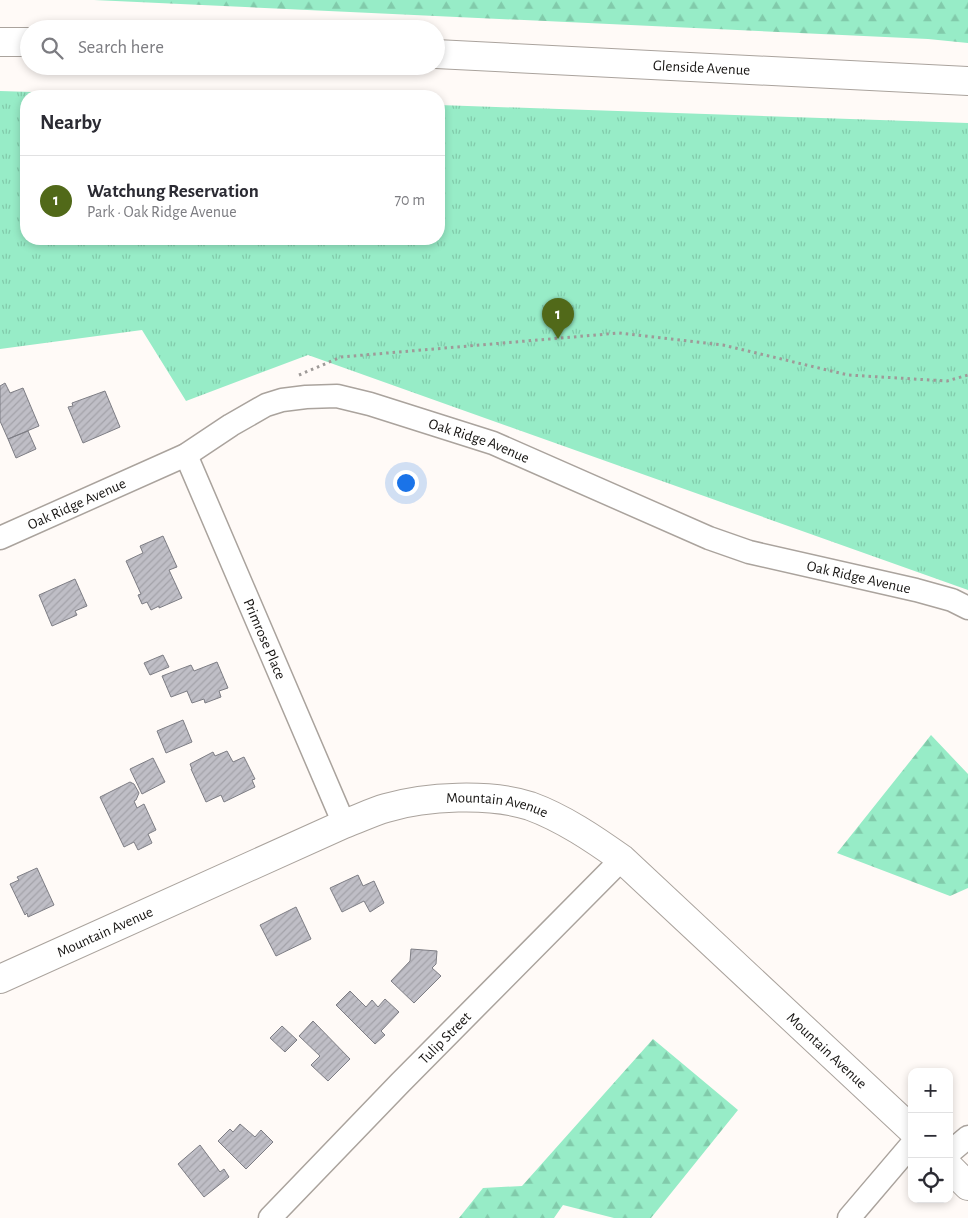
<!DOCTYPE html>
<meta charset="utf-8">
<style>
:root{--surface:#fff;--page:#f7f7f7;--text:#2b2b33;--muted:#7c7c81;--line:#e1e1e2;--accent:#516919}
body{margin:0;font-family:"Alegreya Sans",sans-serif;background:var(--page);color:var(--text)}
.controls{position:absolute;right:15px;bottom:15px;display:grid;overflow:hidden;border-radius:10px;box-shadow:0 2px 8px #0003}
.controls button{width:45px;height:45px;display:grid;place-items:center;padding:0;border:0;border-bottom:1px solid var(--line);background:var(--surface);color:var(--text);font:25px sans-serif}
.you{position:absolute;left:405px;top:482px;width:18px;height:18px;margin:-12px;border:4px solid #fff;border-radius:50%;background:#1a73e8;box-shadow:0 0 0 8px #1a73e833}
.badge{display:grid;place-items:center;width:32px;height:32px;border-radius:50%;background:var(--accent);color:#fff;font-size:16px;font-weight:700}
.pin{position:absolute;translate:-50% -41px;filter:drop-shadow(0 1px 2px #0008)}
.pin::after{content:'';position:absolute;top:26px;width:18px;height:15px;background:inherit;clip-path:polygon(0 0,100% 0,50% 100%)}
.list{margin:0;padding:0;list-style:none}
h2{display:flex;justify-content:space-between;align-items:center;height:65px;margin:0;padding:0 20px;font-size:21px}
h2 small{font-size:16px;font-weight:400;color:var(--muted)}
.list li{display:grid;grid-template-columns:32px 1fr auto;gap:15px;align-items:center;box-sizing:border-box;height:90px;padding:0 20px;border-top:1px solid var(--line)}
.list b{display:block;font-size:19px;white-space:nowrap}
.list p{margin:0;font-size:16px;white-space:nowrap;color:var(--muted)}
.list em{font-size:16px;font-style:normal;color:var(--muted)}
.icon{flex:none;width:28px;height:28px;fill:none;stroke:currentColor;stroke-width:2;stroke-linecap:round;stroke-linejoin:round}
.map{position:relative;flex:none;width:968px;height:1218px;overflow:hidden}
.search{position:absolute;background:var(--surface);box-shadow:0 2px 8px #0003;left:20px;top:20px;width:425px;height:55px;display:flex;align-items:center;gap:12px;box-sizing:border-box;padding:0 18px;border-radius:28px;color:var(--muted);font-size:19px}
.panel{position:absolute;background:var(--surface);box-shadow:0 2px 8px #0003;left:20px;top:90px;width:425px;height:155px;border-radius:20px}
.map>svg:first-child{display:block}
.forest{fill:url(#forest-firs)}
.park{fill:url(#park-tufts)}
.building{fill:url(#building-hatch);stroke:#7d7d84}
.lines{fill:none;stroke-linecap:round;stroke-linejoin:round}
.minor-casing{stroke:#aaa39d;stroke-width:25}
.major-casing{stroke:#aaa39d;stroke-width:30}
.path{stroke:#9e9a98;stroke-width:3;stroke-dasharray:2.5 4;stroke-linecap:butt}
.minor{stroke:#fff;stroke-width:22}
.major{stroke:#fff;stroke-width:28}
.labels{text-anchor:middle;stroke-width:5;stroke-linejoin:round;paint-order:stroke}
.street-label{font-size:15px;fill:#161412;stroke:#fffaf7}
</style>
<div class="map">
<svg width="968" height="1218" viewBox="0 0 968 1218">
<defs>
<pattern id="forest-firs" width="22" height="20" patternUnits="userSpaceOnUse" patternTransform="scale(1.25)"><rect width="22" height="20" fill="#97ecc7"/><path d="M5 1l3.5 6h-7zM16 11l3.5 6h-7z" fill="#81caaa"/></pattern>
<pattern id="park-tufts" width="24" height="20" patternUnits="userSpaceOnUse" patternTransform="scale(1.25)"><rect width="24" height="20" fill="#97ecc7"/><path d="M3 7l-1-3M5 7V3M7 7l1-3M15 17l-1-3M17 17v-4M19 17l1-3" fill="none" stroke="#81caaa"/></pattern>
<pattern id="building-hatch" width="6" height="6" patternUnits="userSpaceOnUse" patternTransform="scale(1.25)"><rect width="6" height="6" fill="#bfbec6"/><path d="M-1 1l2-2M0 6l6-6M5 7l2-2" fill="none" stroke="#a3a2a9"/></pattern>
</defs>
<rect width="100%" height="100%" fill="#fffaf7"/>
<path class="forest" d="M94,0H968V43L928,39Z
M931,735L968,774V888L950,896L837,853Z
M653,1039L738,1110L651,1218H614L563,1205L554,1218H459L483,1188L522,1186Z"/>
<path class="park" d="M0,91L160,96H26V239H439V105L968,123V590L308,355L186,401L142,330L0,349Z"/>
<path class="building" d="M5,383L10,393L23,388L39,426L8,439L0,421V386Z
M105,391L120,427L83,443L68,407L73,406L72,403Z
M28,431L36,449L16,458L8,439Z
M163,536L177,567L169,570L182,598L159,608V606L151,610L147,602L142,604L138,595L141,594L126,561L143,553L140,546Z
M75,579L87,606L75,611L77,615L52,626L39,595Z
M163,655L169,667L150,675L144,663Z
M217,662L228,688L219,691L221,697L205,703L204,699L192,703L187,691L171,697L162,676L191,665L194,671Z
M183,720L192,742L166,753L157,731Z
M227,751L233,762L244,757L255,779L252,780L255,787L224,802L221,795L206,802L191,769H192L190,764L213,752L215,756Z
M153,758L165,782L142,794L130,769Z
M130,782L134,784L139,793L136,800L134,801L137,808L144,804L156,830L148,834L152,843L138,850L134,842L124,847L100,797Z
M37,868L54,905L28,917L27,913L25,915L10,884L19,880L17,877Z
M358,875L363,886L374,881L384,903L370,912L364,901L342,912L330,888Z
M296,907L311,939L276,956L260,925Z
M411,949L437,951L436,964L432,968L441,976L414,1003L391,981L410,961Z
M350,991L366,1007L372,1000L378,1007L385,999L399,1012L381,1031L385,1035L375,1044L336,1005Z
M313,1021L350,1059L328,1081L311,1065L320,1056L299,1036Z
M282,1026L297,1040L285,1052L270,1038Z
M240,1124L255,1137L261,1130L273,1142L246,1169L218,1141L230,1129L233,1132Z
M200,1145L220,1172L224,1169L229,1177L204,1197L178,1164Z"/>
<g class="lines">
<g class="minor-casing">
<g id="minor">
<path id="s1" d="M186,455L344,824"/>
<path id="s2" d="M0,538L186,455L231,425L266,405L282,400L306,397L337,396L370,404L493,443L709,538L749,552L916,590L952,600L968,608"/>
<path d="M949,1153L968,1137"/>
<path id="s3" d="M270,1218L400,1083L622,859"/>
<path d="M849,1218L912,1144"/>
</g>
</g>
<g class="major-casing">
<g id="major">
<path d="M0,42H29"/>
<path id="s4" d="M436,54L968,81"/>
<path id="s5" d="M0,979L344,824C358,819 372,812 386,808C426,796 490,793 530,806C563,818 594,839 622,859L912,1130"/>
<path d="M949,1167L968,1186"/>
</g>
</g>
<path class="path" d="M299,375L341,357L619,333L723,345L848,375L947,381L968,375"/>
<use href="#minor" class="minor"/>
<use href="#major" class="major"/>
</g>
<g class="labels">
<g class="street-label">
<text dy="5" stroke="none"><textPath href="#s4" startOffset="266">Glenside Avenue</textPath></text>
<text dy="5" stroke="none"><textPath href="#s2" startOffset="519">Oak Ridge Avenue</textPath></text>
<text dy="5" stroke="none"><textPath href="#s2" startOffset="84">Oak Ridge Avenue</textPath></text>
<text dy="5" stroke="none"><textPath href="#s2" startOffset="924">Oak Ridge Avenue</textPath></text>
<text dy="5" stroke="none"><textPath href="#s1" startOffset="200">Primrose Place</textPath></text>
<text dy="5" stroke="none"><textPath href="#s5" startOffset="535">Mountain Avenue</textPath></text>
<text dy="5" stroke="none"><textPath href="#s5" startOffset="115">Mountain Avenue</textPath></text>
<text dy="5" stroke="none"><textPath href="#s3" startOffset="251">Tulip Street</textPath></text>
<text dy="5" stroke="none"><textPath href="#s5" startOffset="955">Mountain Avenue</textPath></text>
</g>
</g>
</svg>
<div class="controls">
<button>+</button>
<button>−</button>
<button><svg class="icon" aria-label="locate" viewBox="0 0 24 24"><circle cx="12" cy="12" r="6"/><path d="M12 2v4M12 18v4M2 12h4M18 12h4"/></svg></button>
</div>
<div class="you"></div>
<div class="pin badge" style="left:558px;top:339px">1</div>
<div class="search"><svg class="icon" aria-label="search" viewBox="0 0 24 24"><circle cx="10" cy="10" r="6"/><path d="M15 15l6 6"/></svg>Search here</div>
<section class="panel">
<h2>Nearby<small></small></h2>
<ul class="list">
<li><span class="badge">1</span><div><b>Watchung Reservation</b><p>Park · Oak Ridge Avenue</p></div><em>70 m</em></li>
</ul>
</section>
</div>
